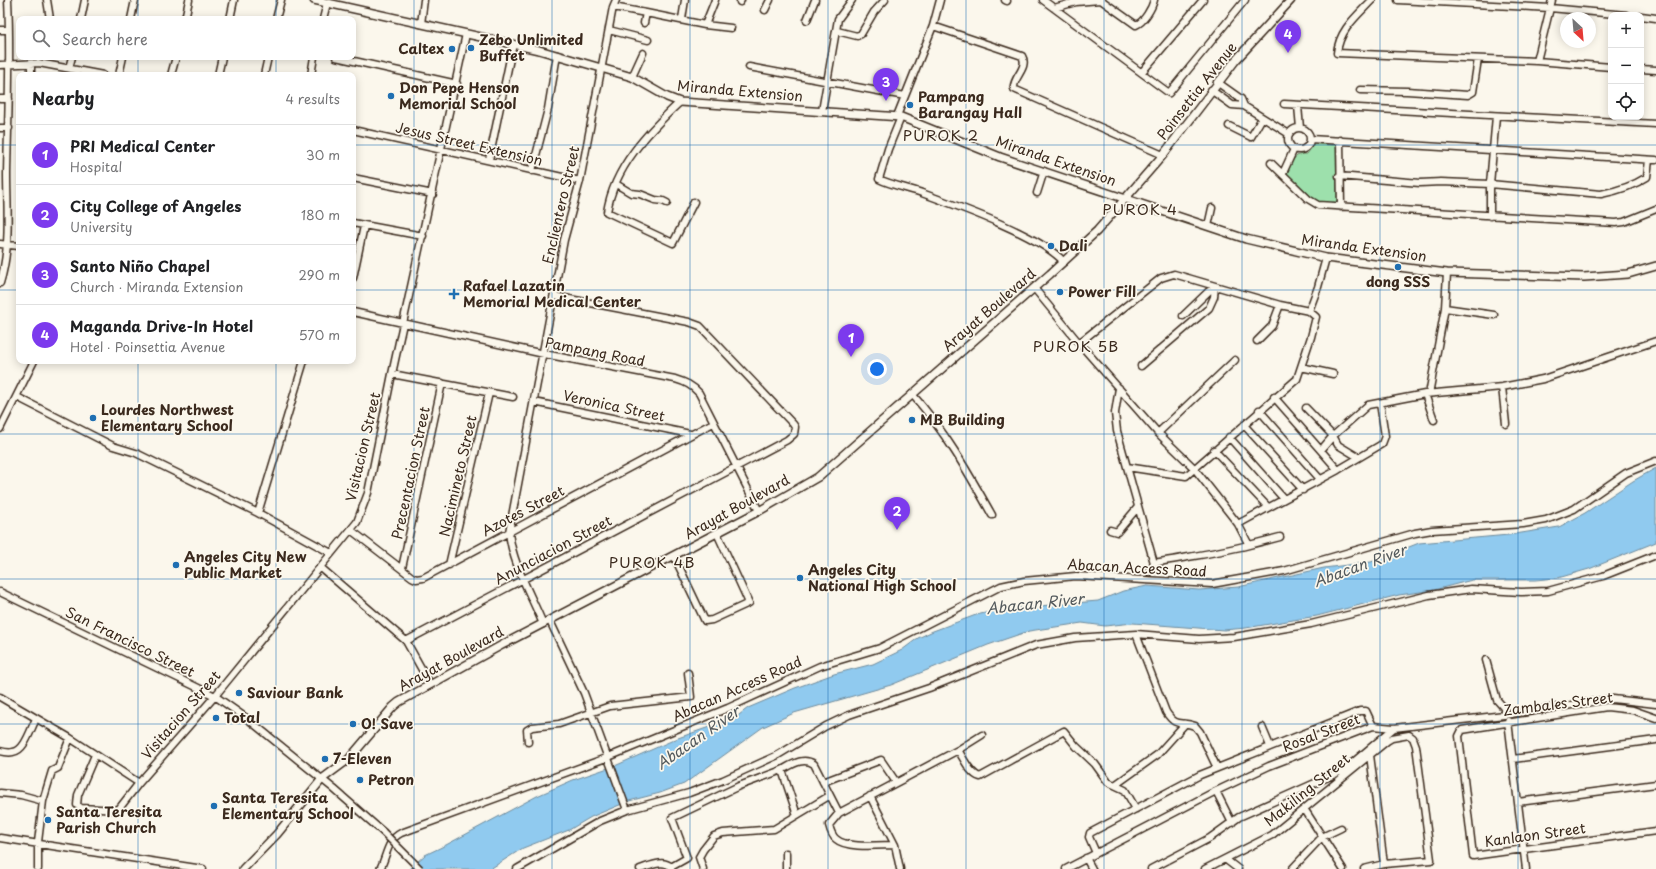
<!DOCTYPE html>
<meta charset="utf-8">
<style>
:root{--surface:#fff;--page:#f6f6f6;--text:#202124;--muted:#757577;--line:#e0e0e0;--accent:#7c3aed}
body{margin:0;font-family:"Playpen Sans",sans-serif;background:var(--page);color:var(--text)}
.controls{position:absolute;right:12px;top:12px;display:grid;overflow:hidden;border-radius:8px;box-shadow:0 2px 10px #0003}
.controls button{width:36px;height:36px;display:grid;place-items:center;padding:0;border:0;border-bottom:1px solid var(--line);background:var(--surface);color:var(--text);font:20px sans-serif}
.compass{position:absolute;left:1560px;top:12px;width:36px;height:36px;border-radius:50%;background:var(--surface);box-shadow:0 2px 10px #0003;rotate:154deg}
.you{position:absolute;left:877px;top:369px;width:14px;height:14px;margin:-10px;border:3px solid #fff;border-radius:50%;background:#1a73e8;box-shadow:0 0 0 6px #1a73e833}
.badge{display:grid;place-items:center;width:26px;height:26px;border-radius:50%;background:var(--accent);color:#fff;font-size:13px;font-weight:700}
.pin{position:absolute;translate:-50% -33px;filter:drop-shadow(0 1px 2px #0008)}
.pin::after{content:'';position:absolute;top:21px;width:14px;height:12px;background:inherit;clip-path:polygon(0 0,100% 0,50% 100%)}
.list{margin:0;padding:0;list-style:none}
h2{display:flex;justify-content:space-between;align-items:center;height:52px;margin:0;padding:0 16px;font-size:17px}
h2 small{font-size:13px;font-weight:400;color:var(--muted)}
.list li{display:grid;grid-template-columns:26px 1fr auto;gap:12px;align-items:center;box-sizing:border-box;height:60px;padding:0 16px;border-top:1px solid var(--line)}
.list b{display:block;font-size:15px;white-space:nowrap}
.list p{margin:0;font-size:13px;white-space:nowrap;color:var(--muted)}
.list em{font-size:13px;font-style:normal;color:var(--muted)}
.icon{flex:none;width:22px;height:22px;fill:none;stroke:currentColor;stroke-width:2;stroke-linecap:round;stroke-linejoin:round}
.map{position:relative;flex:none;width:1656px;height:869px;overflow:hidden}
.search{position:absolute;background:var(--surface);box-shadow:0 2px 10px #0003;left:16px;top:16px;width:340px;height:44px;display:flex;align-items:center;gap:10px;box-sizing:border-box;padding:0 14px;border-radius:8px;color:var(--muted);font-size:15px}
.panel{position:absolute;background:var(--surface);box-shadow:0 2px 10px #0003;left:16px;top:72px;width:340px;height:292px;border-radius:8px}
.map>svg:first-child{display:block}
.green{fill:#9de0ac;stroke:#6c8565}
.water{fill:#90caef;stroke:#6e8a9b}
.lines{fill:none;stroke-linecap:round;stroke-linejoin:round}
.minor-casing{stroke:#3b2a1e;stroke-width:9}
.major-casing{stroke:#3b2a1e;stroke-width:10}
.minor{stroke:#fbf7ec;stroke-width:6}
.major{stroke:#fbf7ec;stroke-width:7}
.minor-bridge-casing{stroke:#3b2a1e;stroke-width:9;stroke-linecap:butt}
.minor-bridge{stroke:#fbf7ec;stroke-width:6}
.grid{fill:none;stroke:#1f6fb2;stroke-width:1;stroke-opacity:0.55}
.poi-dot{fill:#1f6fb2;stroke:#fbf7ec;stroke-width:1.5}
.labels{text-anchor:middle;stroke-width:3.5;stroke-linejoin:round;paint-order:stroke}
.poi-label{font-size:14px;font-weight:bold;fill:#3b2a1e;stroke:#fbf7ec;text-anchor:start}
.street-label{font-size:14px;fill:#3b2a1e;stroke:#fbf7ec}
.neighbourhood-label{font-size:15px;letter-spacing:1px;fill:#3b2a1e;stroke:#fbf7ec}
.water-label{font-size:15px;font-style:italic;fill:#545a5d;stroke:#fbf7ec}
</style>
<div class="map">
<svg width="1656" height="869" viewBox="0 0 1656 869">
<rect width="100%" height="100%" fill="#fbf7ec"/>
<filter id="ink" filterUnits="userSpaceOnUse"><feTurbulence type="fractalNoise" baseFrequency=".025" numOctaves="2"/><feDisplacementMap in="SourceGraphic" scale="8" xChannelSelector="R" yChannelSelector="G"/><feConvolveMatrix kernelMatrix="1 2 1 2 8 2 1 2 1" color-interpolation-filters="sRGB"/></filter>
<g filter="url(#ink)">
<path class="green" d="M1314,144L1336,145L1337,204L1318,203L1287,173C1292,162 1293,153 1307,154Z"/>
<path class="water" d="M1656,468V542L1589,569L1558,578L1535,580H1472L1434,590L1399,595L1317,616L1246,628L1224,630L1133,623L1105,626L1082,623L1029,631L988,645L891,685L794,713L763,727L684,784L660,793L629,801L591,817L569,830L523,848L490,869H409L425,855L446,845L537,796L573,780L617,765L678,738L735,718L748,708L795,688L834,674L873,664L902,650L918,638L933,631L976,615L1003,609L1098,601L1123,591L1147,586L1199,590L1238,587L1324,568L1371,562L1419,543L1509,535L1559,527L1585,513L1633,481Z"/>
<g class="lines">
<g class="minor-casing">
<path id="minor" d="M47,0L50,19
M1005,0L1007,1
M1043,0L1169,93L1245,0
M1101,0L1136,25C1144,22 1152,8 1154,0
M1372,0C1357,16 1339,30 1337,53L1537,61L1611,67
M1398,0L1550,8L1626,15
M740,2L741,0
M613,7L646,13
M1054,8L1076,2L1100,0
M765,10L770,0
M1641,16L1656,18
M81,19L85,0
M131,19L135,0
M185,19L189,0
M230,19L234,0
M276,19L281,0
M323,19L327,3
M682,19L685,0
M807,20L815,0
M644,23L646,13L705,25L715,0
M421,24L424,0
M705,25L731,28
M933,26L1022,56C1029,68 1012,78 1014,89L1163,155
M0,30H9
M609,30L648,40
M837,31L857,36L861,34L874,12L885,0
M336,57L457,84
M1537,61L1552,0
M0,65L39,63L103,75
M749,67L905,96
M69,68L72,57
M1641,69L1656,70
M1142,72L1203,0
M31,75V63
M119,75L123,57
M171,75L176,57
M218,75L222,57
M264,75L268,57
M311,75L314,57
M632,77L643,53
M1217,82L1241,99L1244,106L1289,134
M1211,90L1232,105L1244,106
M1360,90L1407,91L1468,95L1473,92L1478,59
M0,99H9
M680,102C648,132 614,167 607,212L673,243L694,202
M1284,104L1656,124
M1298,106L1300,128
M822,111L838,19L852,0
M897,116L933,26L940,0
M901,117L888,149L879,179C891,185 907,188 919,192C955,205 1040,235 1064,262
M1229,126L1251,137L1262,118
M1288 139a11 11 0 1 1 22 0a11 11 0 1 1-22 0Z
M0,128H9
M353,130L580,181
M1310,139L1656,160
M1340,140L1341,207
M489,160L513,44
M1271,163L1308,199L1318,205L1616,223L1624,222L1656,209
M532,171L548,109L557,55
M1283,173L1294,149
M1339,176L1420,183L1441,182L1490,184L1601,194C1617,191 1633,186 1647,177L1649,160
M353,178L433,194
M616,184L631,193L640,194L655,200L663,201L667,203
M1037,193L1044,171
M1490,216V184L1496,116
M353,223L423,236
M1208,226L1212,208
M0,244L19,246
M353,278L364,226
M0,283C11,248 7,209 7,174C8,116 11,58 8,0
M1034,288L1079,343L1158,433L1194,468L1238,524L1249,545L1280,537
M1445,308L1494,315
M1309,311L1318,287L1326,258
M353,312L544,354L675,379C685,382 692,385 699,393L759,511
M1183,316L1209,291L1215,289
M1257,341L1272,326L1280,305
M1079,343L1161,278L1174,274L1181,276L1280,305L1309,311L1316,317L1311,337L1297,379L1186,476L1127,467L1117,431L1115,413L1119,388
M1141,366L1209,308L1214,297L1215,286
M1301,367L1333,374
M392,374L513,397
M1502,387L1506,424
M912,394C945,431 968,472 992,515
M1425,394L1434,420
M1429,394L1445,308L1447,273
M17,397L113,446L136,453L258,513L331,553
M534,402L690,434
M1306,408L1333,436L1368,405L1425,394L1502,387L1543,379L1656,341
M1259,410L1320,479
M1244,425L1303,490
M0,429L34,361
M1158,433L1235,360
M1229,437L1284,499
M1214,450L1268,507
M1321,450L1333,436L1338,445L1358,457
M1127,467L1154,563
M1338,470L1382,444L1385,436L1380,403
M258,513L304,361
M1238,524L1338,470L1274,397
M351,530L412,577L416,579L423,578L713,423
M1110,530L1117,532L1138,507
M674,556L705,621L712,620L749,603L717,533
M449,565L489,393
M320,567L406,641L787,440L794,434L795,427L793,424L700,326L689,322L554,296
M402,568L442,383
M1149,572L1154,563C1186,557 1217,553 1249,545
M0,592L215,696L249,720L334,789L383,832
M550,621L584,693L627,810
M543,624C531,595 512,563 509,532L564,240L580,181L613,7L616,0
M1136,634L1166,712C1177,729 1181,720 1195,726L1200,732L1217,768
M406,641L430,684
M1486,660L1497,700L1504,708V715
M0,697L70,738L139,783
M1656,718L1633,710L1607,707L1462,730L1459,736L1473,856L1656,831
M1508,721L1526,869
M1262,727L1270,746
M982,735L958,750C964,759 970,774 980,777L1064,731L1076,746L1095,764L1108,782L1125,790L1136,809
M528,742L527,730L532,727L559,724L610,706L691,697L688,673
M0,751C4,752 9,753 13,752C25,751 31,728 36,719
M95,755L78,795L77,805L81,808L118,810L139,783L215,696L357,522L368,493L392,374L466,34
M1370,755L1384,864
M1513,759L1656,740
M782,770C793,764 803,757 814,764L839,813
M823,782L881,760L896,782
M1115,785L1157,755L1185,724
M1216,791L1232,823
M0,793L21,795L43,801
M870,796L895,845
M1518,802L1656,784
M1305,810L1343,869
M0,838L203,869
M786,853V869
M1096,853L1089,837L1090,833L1200,775L1360,711H1366L1373,726
M1086,858L1092,869
M1225,859L1238,869
M38,869V842L43,801L52,771L58,768L70,738
M380,869C387,856 387,840 401,833L606,758L728,708L820,666L880,648L1001,586L1024,581L1076,576L1212,584L1284,571L1415,533L1432,530L1523,524L1546,520L1574,509L1626,473L1656,461
M517,869L600,821L627,810L689,793L723,780L778,755L826,726L849,715L929,688L1036,645L1075,638L1136,634L1199,639L1234,637L1311,624L1429,595L1471,589L1521,592L1548,591L1603,576L1656,555
M640,869C650,866 663,859 671,867
M671,869V867L687,858L672,818L739,786L782,770L797,815
M703,869L699,857L703,850L714,836L723,833L774,829L829,796
M900,869L895,845C881,845 847,849 836,839C832,836 830,829 829,825L839,813L958,750
M1066,869L1212,793L1269,766L1373,726L1394,728L1504,715L1613,699L1656,704
M1151,869L1210,838L1239,817L1344,770L1394,728
M1205,869L1272,835L1387,741L1392,738L1409,735L1413,738L1416,746L1431,860L1384,864L1364,869
M1292,869L1322,837L1341,828"/>
</g>
<g class="major-casing">
<path id="major" d="M314,0L539,50L632,77L667,97L680,102L901,117L1000,157L1246,239L1326,258L1447,273L1584,277L1628,274L1656,266
M243,869L277,834L322,779L349,759L393,707L399,702L502,645L759,511L818,477L1050,274L1097,231L1163,155L1235,61L1291,0"/>
</g>
<use href="#minor" class="minor"/>
<use href="#major" class="major"/>
<g class="minor-bridge-casing">
<path id="minor-bridge" d="M383,832L420,869"/>
</g>
<use href="#minor-bridge" class="minor-bridge"/>
</g>
</g>
<path class="grid" d="M138,0V19M276,0V19M414,0V869M552,0V869M690,0V869M828,0V869M966,0V869M1104,0V869M1242,0V869M1380,0V869M1518,0V869M138,57V75M276,57V75M0,145H19M353,145H1656M0,290H19M353,290H1656M138,361V869M276,361V869M0,434H1656M0,579H1656M0,724H1656"/>
<g class="poi-dot">
<circle cx="471" cy="48" r="4"/>
<circle cx="452" cy="49" r="4"/>
<circle cx="391" cy="96" r="4"/>
<circle cx="910" cy="105" r="4"/>
<circle cx="1051" cy="246" r="4"/>
<circle cx="1398" cy="267" r="4"/>
<circle cx="1060" cy="292" r="4"/>
<path d="M452 288h4v4h4v4h-4v4h-4v-4h-4v-4h4z"/>
<circle cx="93" cy="418" r="4"/>
<circle cx="912" cy="420" r="4"/>
<circle cx="176" cy="565" r="4"/>
<circle cx="800" cy="578" r="4"/>
<circle cx="239" cy="693" r="4"/>
<circle cx="216" cy="718" r="4"/>
<circle cx="353" cy="724" r="4"/>
<circle cx="325" cy="759" r="4"/>
<circle cx="360" cy="780" r="4"/>
<circle cx="214" cy="806" r="4"/>
<circle cx="48" cy="820" r="4"/>
</g>
<g class="labels">
<g class="poi-label">
<text x="479" y="45">Zebo Unlimited<tspan x="479" dy="16">Buffet</tspan></text>
<text x="444" y="54" text-anchor="end">Caltex</text>
<text x="399" y="93">Don Pepe Henson<tspan x="399" dy="16">Memorial School</tspan></text>
<text x="918" y="102">Pampang<tspan x="918" dy="16">Barangay Hall</tspan></text>
<text x="1059" y="251">Dali</text>
<text x="1398" y="287" text-anchor="middle">dong SSS</text>
<text x="463" y="291">Rafael Lazatin<tspan x="463" dy="16">Memorial Medical Center</tspan></text>
<text x="1068" y="297">Power Fill</text>
<text x="101" y="415">Lourdes Northwest<tspan x="101" dy="16">Elementary School</tspan></text>
<text x="920" y="425">MB Building</text>
<text x="184" y="562">Angeles City New<tspan x="184" dy="16">Public Market</tspan></text>
<text x="808" y="575">Angeles City<tspan x="808" dy="16">National High School</tspan></text>
<text x="247" y="698">Saviour Bank</text>
<text x="224" y="723">Total</text>
<text x="361" y="729">O! Save</text>
<text x="333" y="764">7-Eleven</text>
<text x="368" y="785">Petron</text>
<text x="222" y="803">Santa Teresita<tspan x="222" dy="16">Elementary School</tspan></text>
<text x="56" y="817">Santa Teresita<tspan x="56" dy="16">Parish Church</tspan></text>
</g>
<g class="street-label">
<text transform="translate(740 91) rotate(5)" y="5">Miranda Extension</text>
<text transform="translate(1197 91) rotate(-52)" y="5">Poinsettia Avenue</text>
<text transform="translate(469 144) rotate(13)" y="5">Jesus Street Extension</text>
<text transform="translate(1056 161) rotate(19)" y="5">Miranda Extension</text>
<text transform="translate(561 205) rotate(-77)" y="5">Enclientero Street</text>
<text transform="translate(1364 248) rotate(8)" y="5">Miranda Extension</text>
<text transform="translate(989 310) rotate(-41)" y="5">Arayat Boulevard</text>
<text transform="translate(595 352) rotate(11)" y="5">Pampang Road</text>
<text transform="translate(614 406) rotate(12)" y="5">Veronica Street</text>
<text transform="translate(363 447) rotate(-77)" y="5">Visitacion Street</text>
<text transform="translate(411 473) rotate(-78)" y="5">Precentacion Street</text>
<text transform="translate(458 476) rotate(-77)" y="5">Nacimineto Street</text>
<text transform="translate(737 507) rotate(-29)" y="5">Arayat Boulevard</text>
<text transform="translate(523 511) rotate(-28)" y="5">Azotes Street</text>
<text transform="translate(553 550) rotate(-28)" y="5">Anunciacion Street</text>
<text transform="translate(1137 568) rotate(3)" y="5">Abacan Access Road</text>
<text transform="translate(130 642) rotate(26)" y="5">San Francisco Street</text>
<text transform="translate(451 659) rotate(-29)" y="5">Arayat Boulevard</text>
<text transform="translate(737 689) rotate(-24)" y="5">Abacan Access Road</text>
<text transform="translate(1558 704) rotate(-7)" y="5">Zambales Street</text>
<text transform="translate(181 715) rotate(-49)" y="5">Visitacion Street</text>
<text transform="translate(1321 733) rotate(-21)" y="5">Rosal Street</text>
<text transform="translate(1307 790) rotate(-39)" y="5">Makiling Street</text>
<text transform="translate(1535 835) rotate(-8)" y="5">Kanlaon Street</text>
</g>
<g class="neighbourhood-label">
<text x="941" y="141">PUROK 2</text>
<text x="1140" y="215">PUROK 4</text>
<text x="1076" y="352">PUROK 5B</text>
<text x="652" y="568">PUROK 4B</text>
</g>
<g class="water-label">
<text transform="translate(1360 566) rotate(-20)" y="5">Abacan River</text>
<text transform="translate(1035 604) rotate(-6)" y="5">Abacan River</text>
<text transform="translate(698 738) rotate(-35)" y="5">Abacan River</text>
</g>
</g>
</svg>
<div class="controls">
<button>+</button>
<button>−</button>
<button><svg class="icon" aria-label="locate" viewBox="0 0 24 24"><circle cx="12" cy="12" r="6"/><path d="M12 2v4M12 18v4M2 12h4M18 12h4"/></svg></button>
</div>
<svg class="compass" viewBox="-18 -18 36 36"><path d="M0-13l5 13h-10z" fill="#e53935"/><path d="M0 13l5-13h-10z" fill="#757577"/></svg>
<div class="you"></div>
<div class="pin badge" style="left:851px;top:357px">1</div>
<div class="pin badge" style="left:897px;top:530px">2</div>
<div class="pin badge" style="left:886px;top:101px">3</div>
<div class="pin badge" style="left:1288px;top:53px">4</div>
<div class="search"><svg class="icon" aria-label="search" viewBox="0 0 24 24"><circle cx="10" cy="10" r="6"/><path d="M15 15l6 6"/></svg>Search here</div>
<section class="panel">
<h2>Nearby<small>4 results</small></h2>
<ul class="list">
<li><span class="badge">1</span><div><b>PRI Medical Center</b><p>Hospital</p></div><em>30 m</em></li>
<li><span class="badge">2</span><div><b>City College of Angeles</b><p>University</p></div><em>180 m</em></li>
<li><span class="badge">3</span><div><b>Santo Niño Chapel</b><p>Church · Miranda Extension</p></div><em>290 m</em></li>
<li><span class="badge">4</span><div><b>Maganda Drive-In Hotel</b><p>Hotel · Poinsettia Avenue</p></div><em>570 m</em></li>
</ul>
</section>
</div>
